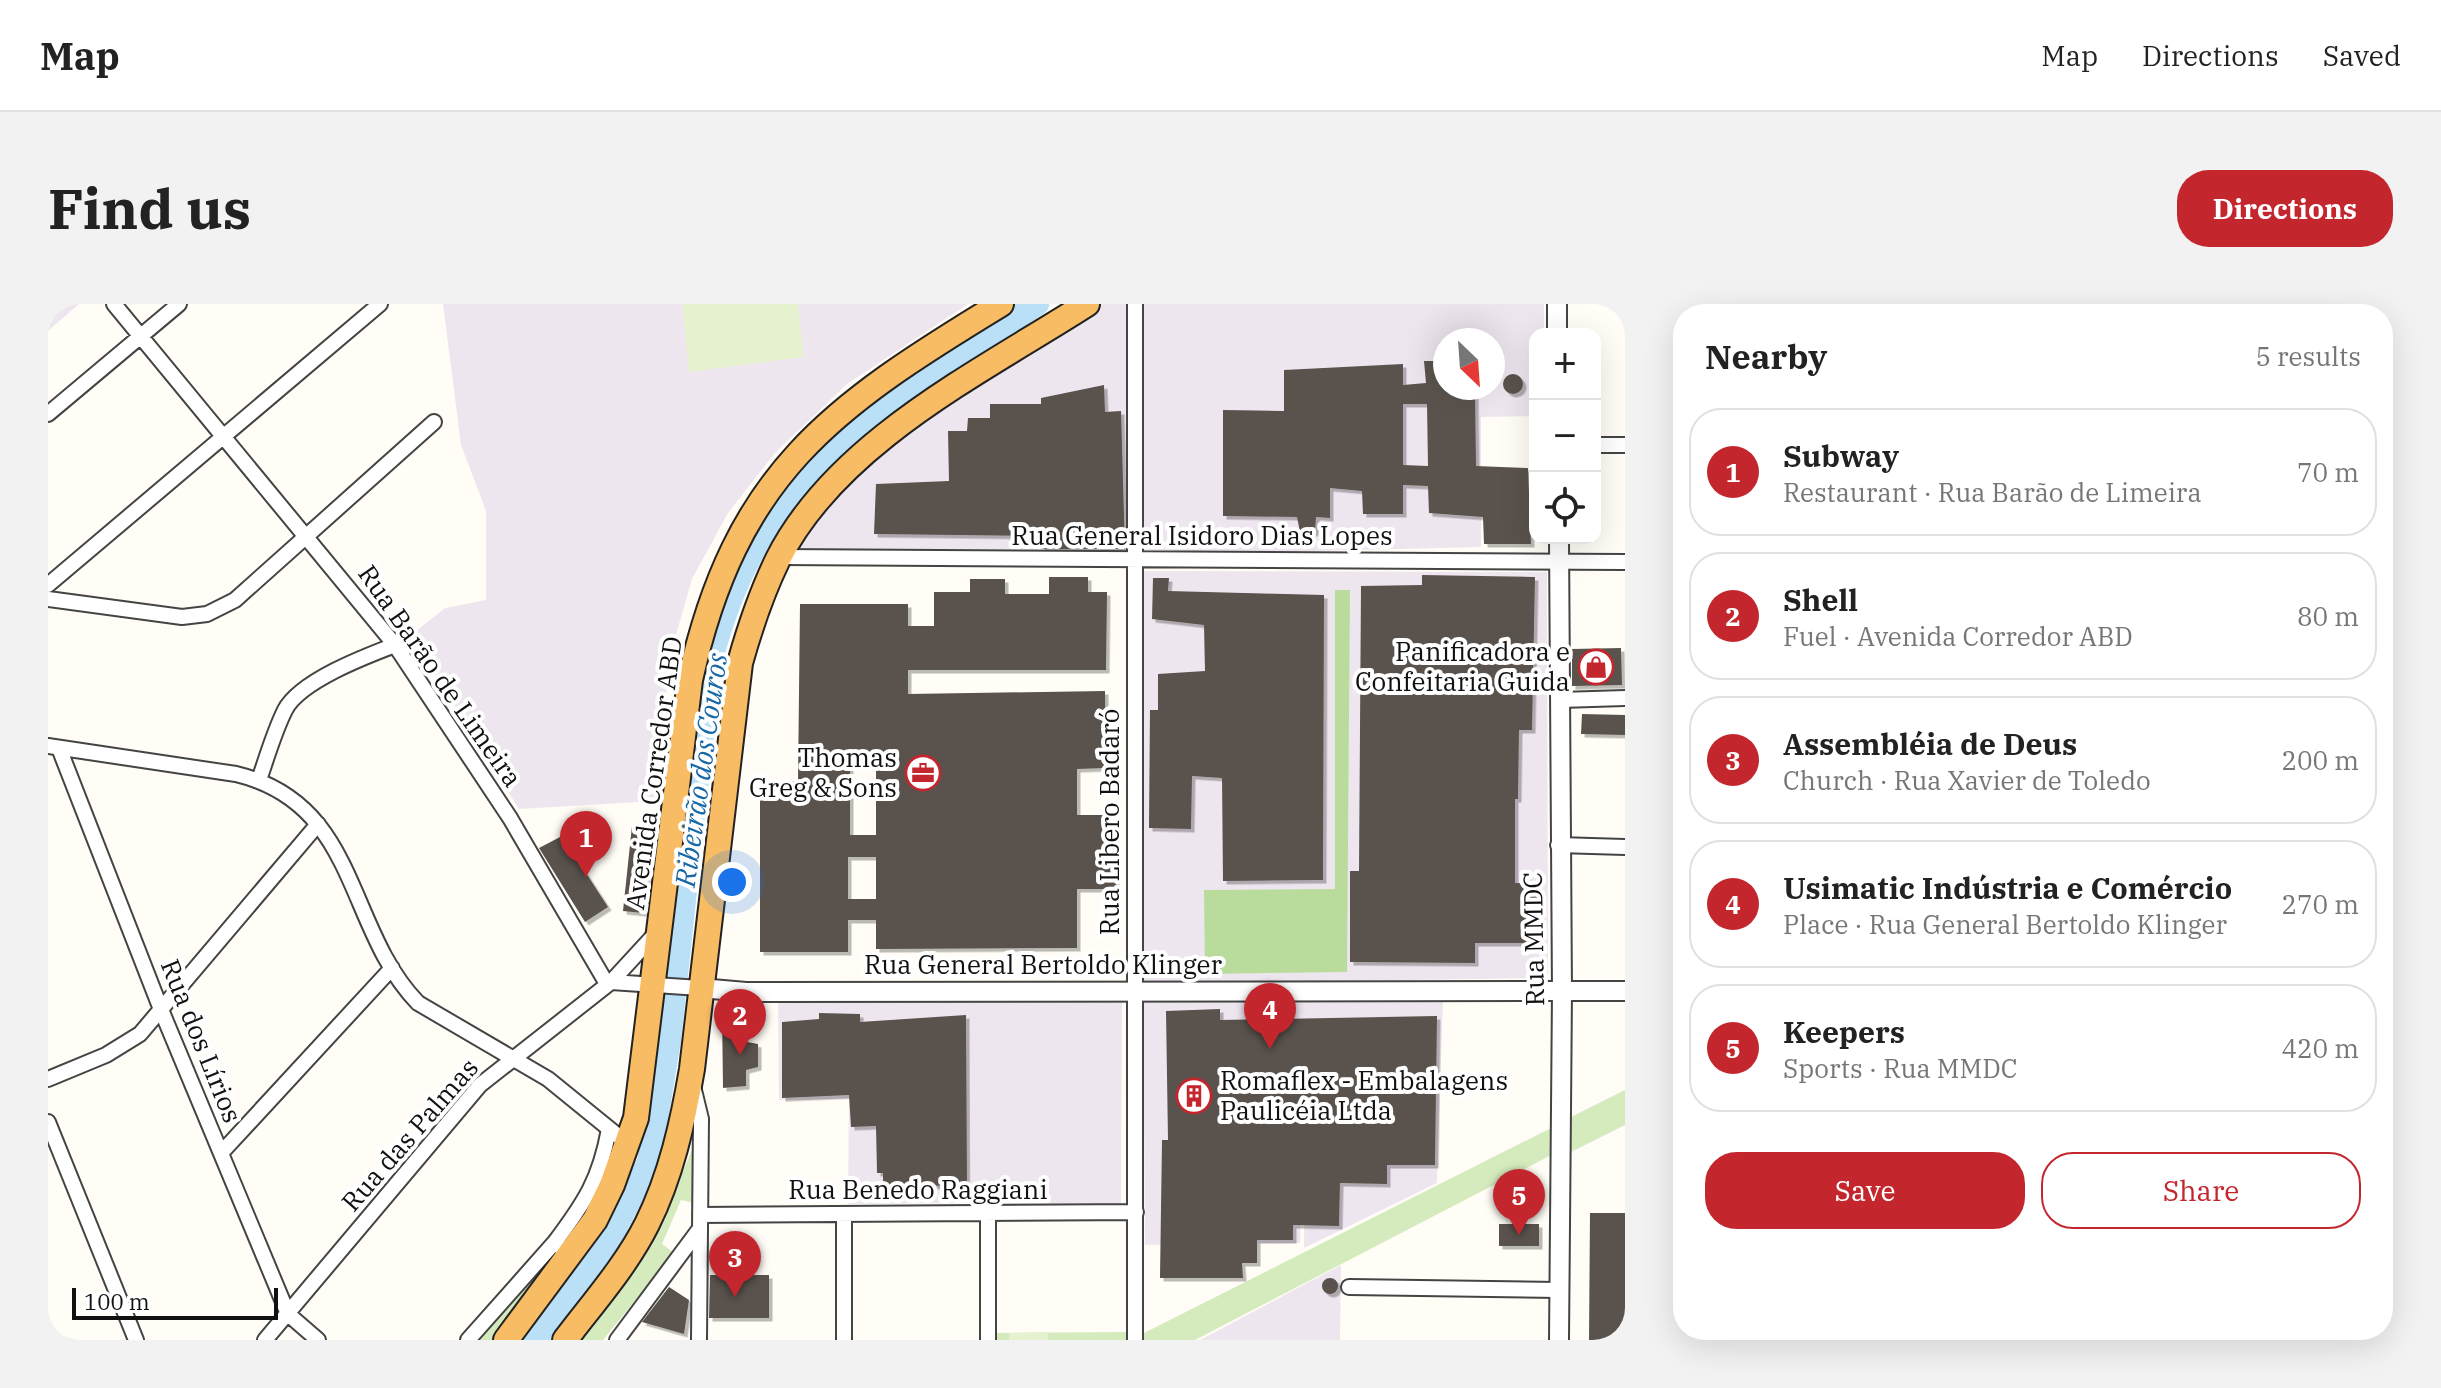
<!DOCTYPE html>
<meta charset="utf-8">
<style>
:root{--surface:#fff;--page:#f2f2f2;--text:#222;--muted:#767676;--line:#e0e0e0;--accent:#c4262e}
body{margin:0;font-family:"IBM Plex Serif",serif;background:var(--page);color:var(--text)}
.controls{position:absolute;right:24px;top:24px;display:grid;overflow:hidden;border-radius:16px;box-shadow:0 8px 32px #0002}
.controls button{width:72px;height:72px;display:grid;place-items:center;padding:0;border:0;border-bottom:2px solid var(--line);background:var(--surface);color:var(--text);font:40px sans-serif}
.compass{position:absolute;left:1385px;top:24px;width:72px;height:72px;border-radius:50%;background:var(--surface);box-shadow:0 8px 32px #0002;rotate:155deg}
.scale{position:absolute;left:24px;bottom:20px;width:206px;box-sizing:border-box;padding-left:8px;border:4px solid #111;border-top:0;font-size:22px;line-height:28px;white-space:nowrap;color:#111;-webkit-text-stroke:6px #fff;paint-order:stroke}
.you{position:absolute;left:684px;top:578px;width:28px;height:28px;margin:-20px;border:6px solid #fff;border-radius:50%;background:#1a73e8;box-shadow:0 0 0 12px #1a73e833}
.badge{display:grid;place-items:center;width:52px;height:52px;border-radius:50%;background:var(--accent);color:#fff;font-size:26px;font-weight:700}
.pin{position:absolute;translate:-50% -66px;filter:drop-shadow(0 2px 4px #0008)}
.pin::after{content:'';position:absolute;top:42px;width:28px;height:24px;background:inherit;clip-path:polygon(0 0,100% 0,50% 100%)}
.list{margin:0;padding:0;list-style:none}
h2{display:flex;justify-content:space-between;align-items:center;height:104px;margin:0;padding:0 32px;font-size:34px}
h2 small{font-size:26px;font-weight:400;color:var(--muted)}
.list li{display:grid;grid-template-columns:52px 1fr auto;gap:24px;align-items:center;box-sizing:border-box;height:128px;margin:0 16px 16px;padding:0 16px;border:2px solid var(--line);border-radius:32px}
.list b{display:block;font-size:30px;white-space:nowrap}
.list p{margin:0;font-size:26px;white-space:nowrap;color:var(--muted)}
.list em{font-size:26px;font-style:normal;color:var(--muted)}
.actions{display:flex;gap:16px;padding:24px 32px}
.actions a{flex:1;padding:18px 0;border:2px solid var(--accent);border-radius:32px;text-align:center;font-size:28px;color:var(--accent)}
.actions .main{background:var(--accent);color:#fff}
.icon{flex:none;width:44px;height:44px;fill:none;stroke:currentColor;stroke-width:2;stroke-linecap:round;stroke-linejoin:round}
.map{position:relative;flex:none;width:1577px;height:1036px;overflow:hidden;border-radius:32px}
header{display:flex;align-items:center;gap:48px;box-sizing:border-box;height:112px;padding:0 40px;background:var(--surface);border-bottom:2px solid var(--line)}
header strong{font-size:38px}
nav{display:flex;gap:44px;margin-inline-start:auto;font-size:28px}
.intro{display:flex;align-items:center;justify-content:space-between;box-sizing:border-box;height:192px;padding:0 48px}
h1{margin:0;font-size:56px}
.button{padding:20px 36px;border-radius:32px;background:var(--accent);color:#fff;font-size:28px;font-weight:700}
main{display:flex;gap:48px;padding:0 48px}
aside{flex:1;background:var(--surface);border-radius:32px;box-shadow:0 8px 32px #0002}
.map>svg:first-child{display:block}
.industrial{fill:#eee6ef;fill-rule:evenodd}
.green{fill:#d5ebbd}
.forest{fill:#b9dc9c}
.pitch{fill:#e6f2cf}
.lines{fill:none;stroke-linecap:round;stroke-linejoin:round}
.river{stroke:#b9e0f7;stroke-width:24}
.building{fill:#5a524d;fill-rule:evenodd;filter:url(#shadow)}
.minor-casing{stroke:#444;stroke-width:18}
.tertiary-casing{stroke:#444;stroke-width:22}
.trunk-casing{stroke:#222;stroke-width:28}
.minor{stroke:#fff;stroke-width:14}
.tertiary{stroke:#fff;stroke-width:18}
.trunk{stroke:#f7bc64;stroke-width:24}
.labels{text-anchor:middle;stroke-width:8;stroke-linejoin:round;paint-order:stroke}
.street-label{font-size:26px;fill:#111;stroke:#fff}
.poi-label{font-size:26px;fill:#111;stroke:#fff;text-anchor:end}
.water-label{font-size:28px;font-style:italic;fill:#1768a6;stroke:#fff}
</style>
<header>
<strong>Map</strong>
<nav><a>Map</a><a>Directions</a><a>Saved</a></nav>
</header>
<div class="intro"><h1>Find us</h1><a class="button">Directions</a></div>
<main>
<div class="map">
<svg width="1577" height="1036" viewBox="0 0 1577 1036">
<defs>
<filter id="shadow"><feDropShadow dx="3.5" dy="3.5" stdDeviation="0" flood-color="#0004"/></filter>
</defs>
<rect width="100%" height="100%" fill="#fffdf5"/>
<path class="industrial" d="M0,0H31L0,27Z
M395,0H920L799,80L727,149L680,209L644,275L622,352L607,497L471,505L362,332L397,304L438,296V207L413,141Z
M1052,0H1081V250L748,246L799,176L887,107Z
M1093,0H1496V30H1487V112L1433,113V243L1096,251ZM1397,36H1445V84H1397Z
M1094,267L1499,268L1500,674L1095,680Z
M730,695L1074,697L1073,901H923V727L921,899L800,900L801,795L731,796Z
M1095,695H1395L1389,879L1256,944L1258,732L1252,939L1097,941Z
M1293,961L1292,1036H1152Z"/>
<path class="green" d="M1577,786V821L1517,851V816Z
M1511,820V847L1147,1036H1096V1029Z
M644,846L646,899L633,896L614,940L626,949L555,1036H532L602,942Z
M496,962H500L451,1036H432Z
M1080,1028V1036H945V1029Z"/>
<path class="forest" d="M1287,286H1302L1299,668L1157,670L1156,586L1287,585Z"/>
<path class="pitch" d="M634,0H750L756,53L641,68Z
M1000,1028V1036H961V1029Z"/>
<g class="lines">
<path class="river" d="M487,1036L553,951L601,858L621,736L661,363C712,161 827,105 989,0"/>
</g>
<path class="building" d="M1376,57H1397V84H1427L1428,162L1480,164L1483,240H1436L1435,213L1381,209L1380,182L1355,181V210H1315L1314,187L1282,184V214L1268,213L1267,228L1259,232L1252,228L1249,213L1175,212V106L1236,107V66L1355,60V81L1378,79ZM1355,100H1379L1380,162L1355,161Z
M1455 80a10 10 0 1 1 20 0a10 10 0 1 1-20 0Z
M1056,81L1057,108L1073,107L1077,245H993V232L826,230L828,180L901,177L900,127H919L920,114H942V100H993V94Z
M1374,271L1487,273L1484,426H1471L1470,495H1467V579H1490L1486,639H1427V659L1302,658V567H1311L1313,282L1374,281Z
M1001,273H1040V288H1059L1058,366H860V390L1057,387L1058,464L1029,465V511H1068V585H1029V644L828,645V616H800V648H712V477H750L752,300H860V322H886V288H922V275H957V290H1001ZM802,460H828V531H802ZM800,553H828V595H800Z
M1105,274H1121L1120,287L1276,291L1275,576L1175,577L1174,474L1144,472L1143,525L1101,524L1102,406H1110V370L1157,367L1156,321L1104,315Z
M1573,344L1574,381L1524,382V345Z
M1534,410L1577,411V431L1533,430Z
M584,522L604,524L595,609L575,607Z
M514,532L560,603L537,618L491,544Z
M1172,705V716L1389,712L1387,861H1339V880L1292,879L1291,922L1245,921V936H1209V959H1194L1195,974H1112L1114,836H1120L1118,707Z
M693,707L694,737L710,740V763L698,766V782L675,784L674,708Z
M771,709L812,710V718L918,711L919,882L835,881V869H829L828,822L803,823L801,791L734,794V718L771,715Z
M1542,909H1577V1036H1541Z
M1451,920H1491V942H1451Z
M662,971H721V1014H661Z
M1274 982a8 8 0 1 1 16 0a8 8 0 1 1-16 0Z
M621,983L641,996L636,1030L594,1018Z"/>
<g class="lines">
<g class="minor-casing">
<path id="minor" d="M66,0L347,341L462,514L559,680
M0,110L131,0
M1547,141H1577
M731,253L1577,258
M0,281L332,0
M0,295L134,313L159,310L187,296L386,118
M1512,396L1577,394
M0,442L188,470C312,500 297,624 370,699L500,775L580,840
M11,444L114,708L240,1010L270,1036
M211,476C219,453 226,428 237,406C252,377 318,352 347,341
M1510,541L1577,543
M563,678L652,684
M0,775L58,751L92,730L270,520
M645,782L653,815L651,1036
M0,818L88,1036
M174,848L344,664
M796,910V1036
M652,911L1088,908
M507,938C537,898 552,875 561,825
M1301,983L1510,986
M217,1036L432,781L563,678L609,628
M420,1036L507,938L523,953
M569,1036L650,927
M940,1036V909
M1087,1036V0"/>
</g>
<g class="tertiary-casing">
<path id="tertiary" d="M1509,0V30
M1511,234L1514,688L1511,1036
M652,684L698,688L1577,687"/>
</g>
<g class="trunk-casing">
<path id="trunk" d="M458,1036L547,916L564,881L588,814L642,376C688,169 782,104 953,0
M517,1036C545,999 578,962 599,920C623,872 635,818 644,765L692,359C702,323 714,288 730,255C789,138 933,68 1039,0"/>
</g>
<use href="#minor" class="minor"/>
<use href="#tertiary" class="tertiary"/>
<use href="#trunk" class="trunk"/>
</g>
<defs>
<g id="shop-ring" transform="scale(1.8)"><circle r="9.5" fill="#fff" stroke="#c4262e" stroke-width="1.5"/><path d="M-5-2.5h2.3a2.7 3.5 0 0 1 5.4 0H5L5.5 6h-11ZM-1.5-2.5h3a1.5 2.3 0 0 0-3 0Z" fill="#c4262e"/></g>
<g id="office-ring" transform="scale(1.8)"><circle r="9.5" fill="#fff" stroke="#c4262e" stroke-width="1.5"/><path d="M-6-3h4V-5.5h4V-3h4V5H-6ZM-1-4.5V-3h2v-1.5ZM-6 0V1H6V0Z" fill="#c4262e"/></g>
<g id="building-ring" transform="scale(1.8)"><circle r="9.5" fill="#fff" stroke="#c4262e" stroke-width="1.5"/><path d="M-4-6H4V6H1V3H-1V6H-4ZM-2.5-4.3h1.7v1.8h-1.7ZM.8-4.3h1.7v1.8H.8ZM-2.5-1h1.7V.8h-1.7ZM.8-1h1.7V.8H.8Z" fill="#c4262e"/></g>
</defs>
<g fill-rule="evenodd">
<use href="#shop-ring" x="1548" y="363"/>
<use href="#office-ring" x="875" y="469"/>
<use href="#building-ring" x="1146" y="792"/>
</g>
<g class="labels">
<g class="street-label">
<text x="1154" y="241">Rua General Isidoro Dias Lopes</text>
<text transform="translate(392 372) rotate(55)" y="9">Rua Barão de Limeira</text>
<text transform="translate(606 469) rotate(-82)" y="9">Avenida Corredor ABD</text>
<text transform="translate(1062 518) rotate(-90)" y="9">Rua Libero Badaró</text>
<text transform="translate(1486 635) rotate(-91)" y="9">Rua MMDC</text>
<text x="995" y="670">Rua General Bertoldo Klinger</text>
<text transform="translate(153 737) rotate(68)" y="9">Rua dos Lírios</text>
<text transform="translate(362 831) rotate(-49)" y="9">Rua das Palmas</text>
<text x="870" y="895">Rua Benedo Raggiani</text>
</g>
<g class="poi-label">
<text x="1522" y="357">Panificadora e<tspan x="1522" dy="30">Confeitaria Guida</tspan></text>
<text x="849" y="463">Thomas<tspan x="849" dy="30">Greg &amp; Sons</tspan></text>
<text x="1172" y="786" text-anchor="start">Romaflex - Embalagens<tspan x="1172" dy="30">Paulicéia Ltda</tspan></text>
</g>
<g class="water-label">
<text transform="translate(653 466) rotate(-82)" y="10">Ribeirão dos Couros</text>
</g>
</g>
</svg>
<div class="controls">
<button>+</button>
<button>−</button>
<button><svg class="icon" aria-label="locate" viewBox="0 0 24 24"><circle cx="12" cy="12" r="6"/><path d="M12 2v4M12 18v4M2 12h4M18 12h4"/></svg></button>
</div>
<svg class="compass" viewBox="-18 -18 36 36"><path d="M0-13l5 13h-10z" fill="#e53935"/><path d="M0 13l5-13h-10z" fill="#767676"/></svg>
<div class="scale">100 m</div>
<div class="you"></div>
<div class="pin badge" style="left:538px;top:573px">1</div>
<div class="pin badge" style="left:692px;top:751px">2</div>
<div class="pin badge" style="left:687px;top:993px">3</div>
<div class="pin badge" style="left:1222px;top:745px">4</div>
<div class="pin badge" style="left:1471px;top:931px">5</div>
</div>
<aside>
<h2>Nearby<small>5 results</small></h2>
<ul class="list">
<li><span class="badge">1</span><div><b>Subway</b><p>Restaurant · Rua Barão de Limeira</p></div><em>70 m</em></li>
<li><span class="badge">2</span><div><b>Shell</b><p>Fuel · Avenida Corredor ABD</p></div><em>80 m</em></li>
<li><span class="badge">3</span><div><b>Assembléia de Deus</b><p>Church · Rua Xavier de Toledo</p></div><em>200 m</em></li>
<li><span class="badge">4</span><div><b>Usimatic Indústria e Comércio</b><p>Place · Rua General Bertoldo Klinger</p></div><em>270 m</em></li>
<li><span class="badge">5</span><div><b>Keepers</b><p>Sports · Rua MMDC</p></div><em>420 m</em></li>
</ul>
<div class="actions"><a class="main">Save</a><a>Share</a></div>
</aside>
</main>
